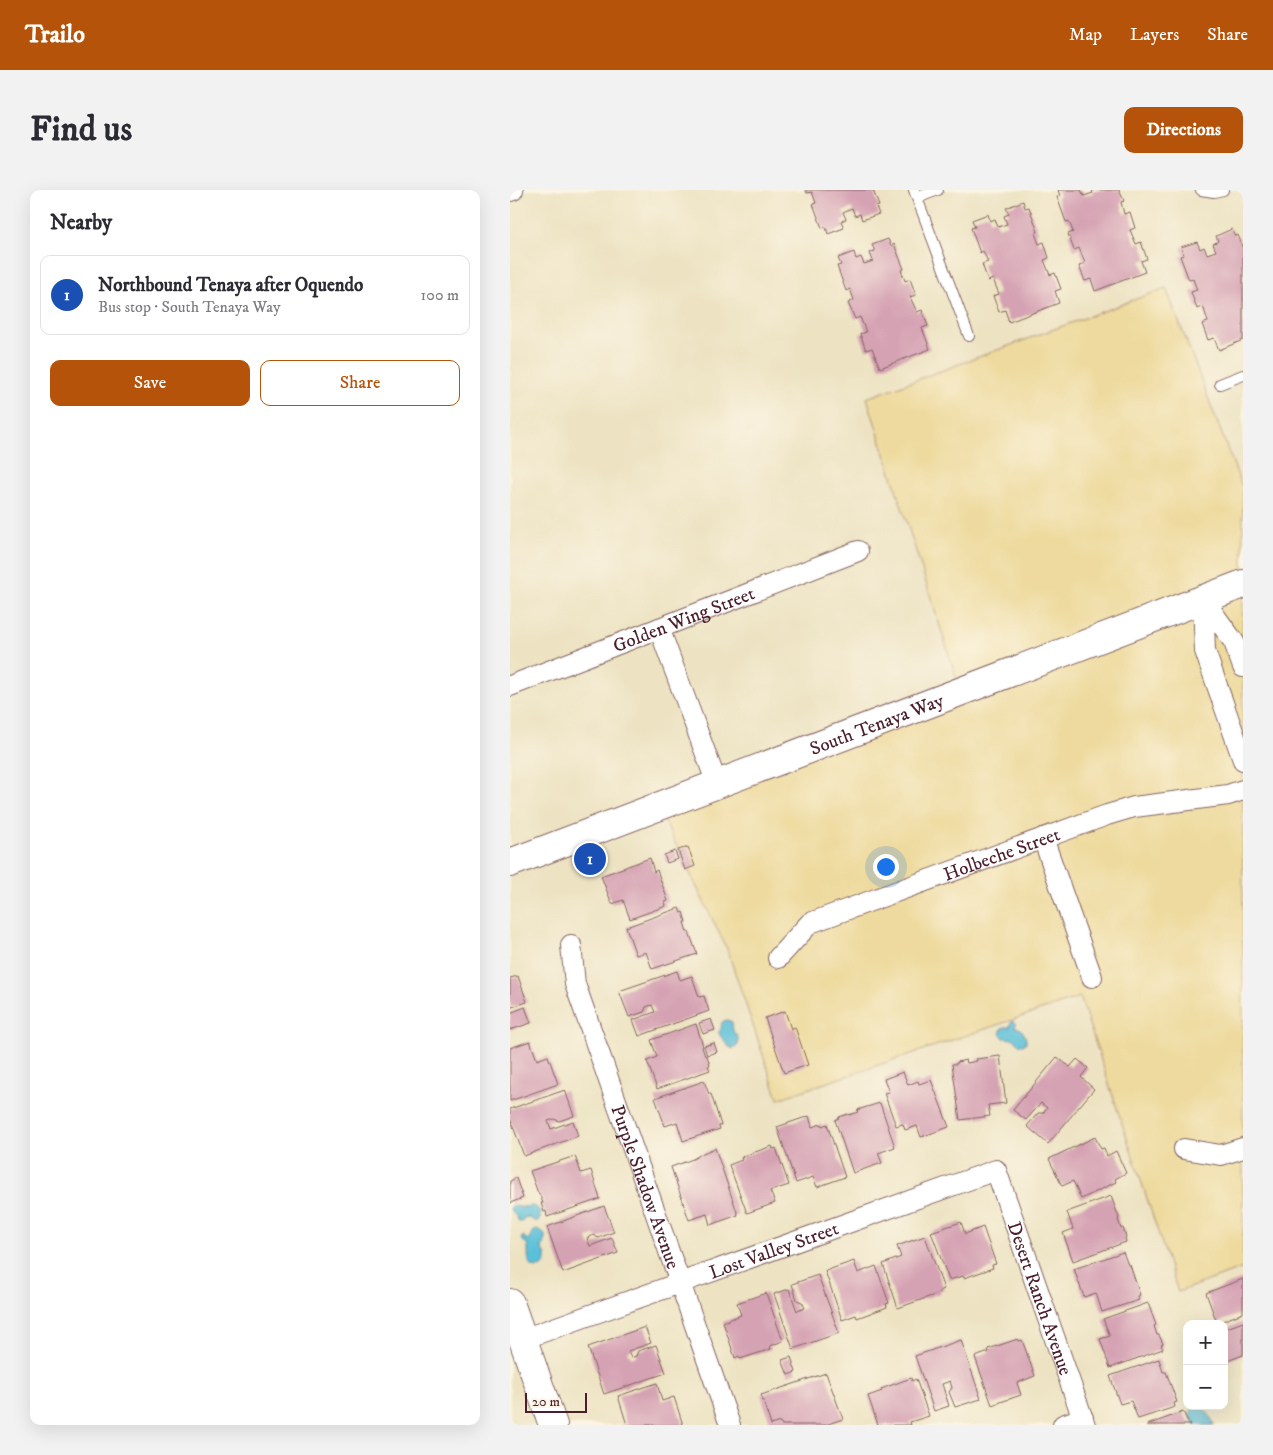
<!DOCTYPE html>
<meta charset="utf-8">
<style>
:root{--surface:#fff;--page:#f2f2f3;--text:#2b2b33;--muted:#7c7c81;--line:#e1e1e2;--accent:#b45309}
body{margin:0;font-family:"IM FELL DW Pica",serif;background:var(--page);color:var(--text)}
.controls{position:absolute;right:15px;bottom:15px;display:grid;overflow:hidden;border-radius:10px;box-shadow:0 5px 20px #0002}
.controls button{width:45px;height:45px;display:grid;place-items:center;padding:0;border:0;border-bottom:1px solid var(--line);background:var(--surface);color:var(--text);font:25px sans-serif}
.scale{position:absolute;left:15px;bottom:12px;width:62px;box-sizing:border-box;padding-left:5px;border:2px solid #4a1f2b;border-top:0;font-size:14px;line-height:18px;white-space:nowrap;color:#4a1f2b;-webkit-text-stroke:4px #fcf5e5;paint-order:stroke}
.you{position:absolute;left:375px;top:676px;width:18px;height:18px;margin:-12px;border:4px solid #fff;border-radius:50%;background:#1a73e8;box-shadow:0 0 0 8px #1a73e833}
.badge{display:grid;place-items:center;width:32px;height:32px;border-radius:50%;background:var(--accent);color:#fff;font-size:16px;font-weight:700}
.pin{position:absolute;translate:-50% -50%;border:2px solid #fff;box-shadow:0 1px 5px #0006}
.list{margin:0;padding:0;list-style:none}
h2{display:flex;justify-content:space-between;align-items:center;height:65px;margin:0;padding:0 20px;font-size:21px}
h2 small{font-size:16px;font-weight:400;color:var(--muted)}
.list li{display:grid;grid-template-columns:32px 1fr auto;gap:15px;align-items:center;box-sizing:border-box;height:80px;margin:0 10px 10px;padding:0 10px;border:1px solid var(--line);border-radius:10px}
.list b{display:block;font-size:19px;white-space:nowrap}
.list p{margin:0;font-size:16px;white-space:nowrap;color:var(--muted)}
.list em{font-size:16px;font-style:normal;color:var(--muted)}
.actions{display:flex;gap:10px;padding:15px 20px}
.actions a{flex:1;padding:11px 0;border:1px solid var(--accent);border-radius:10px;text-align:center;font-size:18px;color:var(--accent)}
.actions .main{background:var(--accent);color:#fff}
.map{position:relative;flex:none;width:733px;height:1235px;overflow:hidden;border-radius:10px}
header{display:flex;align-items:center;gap:30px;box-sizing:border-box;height:70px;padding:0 25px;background:var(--accent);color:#fff}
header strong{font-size:24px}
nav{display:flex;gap:28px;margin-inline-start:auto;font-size:18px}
.intro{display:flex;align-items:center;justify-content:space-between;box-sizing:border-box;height:120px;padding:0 30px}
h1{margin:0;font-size:35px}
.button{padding:12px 22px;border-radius:10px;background:var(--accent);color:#fff;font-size:18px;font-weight:700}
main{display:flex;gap:30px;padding:0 30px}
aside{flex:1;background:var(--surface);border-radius:10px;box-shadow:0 5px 20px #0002}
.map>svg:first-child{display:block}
.sand{fill:#eeda9e;stroke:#9c7c64}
.water{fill:#5abfd8;stroke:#526f82}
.building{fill:#d5a2b3}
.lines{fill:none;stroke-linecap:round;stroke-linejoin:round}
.lane-casing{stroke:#836460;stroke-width:12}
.street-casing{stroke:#836460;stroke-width:22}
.secondary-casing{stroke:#836460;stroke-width:30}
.lane{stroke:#fff;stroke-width:10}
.street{stroke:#fff;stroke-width:20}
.secondary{stroke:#fff;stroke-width:28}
.labels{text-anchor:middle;stroke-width:5;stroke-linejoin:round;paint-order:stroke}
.street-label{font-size:19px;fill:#4a1f2b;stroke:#fcf5e5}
</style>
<header>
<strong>Trailo</strong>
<nav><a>Map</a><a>Layers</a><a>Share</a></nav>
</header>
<div class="intro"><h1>Find us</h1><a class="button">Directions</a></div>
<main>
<aside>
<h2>Nearby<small></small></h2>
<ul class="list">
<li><span class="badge" style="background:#1a4fb4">1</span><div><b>Northbound Tenaya after Oquendo</b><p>Bus stop · South Tenaya Way</p></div><em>100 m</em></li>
</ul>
<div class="actions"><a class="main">Save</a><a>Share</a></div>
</aside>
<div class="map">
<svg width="733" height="1235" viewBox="0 0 733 1235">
<rect width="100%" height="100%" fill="#fcf5e5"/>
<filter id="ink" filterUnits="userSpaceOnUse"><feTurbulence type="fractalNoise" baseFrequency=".02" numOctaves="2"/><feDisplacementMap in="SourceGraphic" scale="10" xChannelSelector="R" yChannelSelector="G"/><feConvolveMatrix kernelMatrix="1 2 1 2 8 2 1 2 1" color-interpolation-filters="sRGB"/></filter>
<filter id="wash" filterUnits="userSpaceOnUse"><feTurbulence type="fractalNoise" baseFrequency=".0096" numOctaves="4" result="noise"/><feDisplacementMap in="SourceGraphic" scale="20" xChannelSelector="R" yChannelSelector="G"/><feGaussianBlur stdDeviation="1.12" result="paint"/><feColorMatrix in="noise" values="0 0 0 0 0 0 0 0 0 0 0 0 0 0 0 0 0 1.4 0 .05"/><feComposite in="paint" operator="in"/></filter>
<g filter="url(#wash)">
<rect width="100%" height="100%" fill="#ede3c3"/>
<path class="sand" d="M656,98L733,299V1078L668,1102L570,807L268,909L217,759L147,616L451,502L357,208Z"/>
<path class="water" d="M217,830L222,832L223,841C229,847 228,847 228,855L223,859L218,856C216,851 209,847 209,842C209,841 210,840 211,839C212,833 210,832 217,830Z
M503,831L506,834L505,837C512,837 517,847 516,853L513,855L509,854L504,849L494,848L490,844L492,838L495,837H500V833Z
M4,1015C7,1016 9,1017 12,1017C20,1017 24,1013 30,1021V1029C24,1035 23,1028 17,1027L14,1028L12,1032H9L6,1026L0,1020L1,1017Z
M26,1040L31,1041L35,1045V1050L32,1058C34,1062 37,1066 36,1070C36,1079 22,1081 19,1072C18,1070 18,1057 18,1055L11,1049L13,1046L18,1050H19L22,1043Z
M684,1217C695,1216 701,1226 704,1235H683L684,1233L681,1228L680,1223Z"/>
<g id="blocks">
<path class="building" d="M295,0H363L369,16L366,17L369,24L352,30L350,24L345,26L342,18L333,22L336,29L331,31L334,38L318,44L316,37L312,38L303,14L306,13L302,2L297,3Z
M548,0H571L574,6L583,3L582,0H609L614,11L611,12L614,24L620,22L625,38L620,40L626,54L631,52L637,69L631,71L635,82L585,101L581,89L575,91L569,76L575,73L569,58L564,60L558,44L563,42L559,31L556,32L547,7L550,6Z
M513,11L515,18L519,17L528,42L525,43L529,54L534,52L539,68L534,70L540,85L545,83L551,99L545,101L549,113L499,132L495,120L489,122L483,106L489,104L483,89L478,91L472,74L478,72L473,61L470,63L461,38L465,37L462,30L478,24L480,31L485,29L488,37L497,34L494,26L499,24L496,18Z
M722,39L725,46L728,45L733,59V150L709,160L704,148L698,150L692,134L698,132L693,116L687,119L681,102L687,100L683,89L679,90L670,66L674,65L671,57L687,52L690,59L694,57L697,64L706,61L703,54L708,51L706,46Z
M378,49L381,56L384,54L394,79L391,80L395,91L400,89L406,105L400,107L407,122L412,120L418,136L412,138L420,159L370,178L362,158L356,160L350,144L356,142L350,127L345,129L338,113L344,110L340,99L336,101L327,76L331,75L328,68L344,62L346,69L351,67L354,74L363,71L360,63L365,61L362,55Z
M178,657L185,676L175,680L168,660Z
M165,661L168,669L157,673L154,665Z
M140,668L144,682L147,680L158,711L155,712L156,716L120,729L113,710L102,714L91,686Z
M169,718L171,723L173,722L176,732H174L177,742H179L187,764L142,779L136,762L126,765L116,737Z
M167,781L170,790L182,786L189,807L194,806L199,821L129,846L123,830L145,822L142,815L136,817L134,822L119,827L109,801Z
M8,786L17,812L2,817L0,816V788Z
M15,817L21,833L0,840V823Z
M275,821L281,839L285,837L298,875L274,883L255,828Z
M201,829L205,840L193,844L189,833Z
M186,834L193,856L192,857L195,866H197L200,875L198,876L200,880L147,899L137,871L147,867L141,850Z
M20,851L27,870L38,866L48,894L0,911V858Z
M204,853L207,862L197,865L194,856Z
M490,866L496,913L478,915L480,926L450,930L442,874H447V872L456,870L457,873L467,871L466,869Z
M547,867L560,877L567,869L578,878L571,887L584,899L538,954L517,936L528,923H533L537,918L531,913L516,930L503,920Z
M393,882L398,895L408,891L409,894L421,890L439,937L411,947L407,936L395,940L393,934L386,936L374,903L379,902L374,889Z
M194,891L199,904H201L211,935L209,936L210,939L173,951L167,932L155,936L145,908Z
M55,900L64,926L49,931L44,929L38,931L41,939L63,931L68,946L14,966L0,928V919Z
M370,913L385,957L368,963L372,973L343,983L325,930L329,928V927L338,924L339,925L348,922L347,920Z
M299,926L302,937L311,934L312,936L317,934L335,987L307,997L303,987L286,993L267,937Z
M585,947L591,959L594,958L597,966L606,961L616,983L605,989L606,992L571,1009L563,991L552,996L539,969Z
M262,956L263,959L266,958L279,995L260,1001L265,1013L237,1023L219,975L232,970L231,967Z
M205,958L228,1025L200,1035L197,1024L179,1030L161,977L183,969L193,963Z
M65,966L71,983L81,980L90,1009L37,1027L36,1021L34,1022L31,1013H33L29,1003H28L20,981Z
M6,988L13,1008L0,1013V991Z
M601,1006L609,1028L608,1029L611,1039L613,1038L616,1047L615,1048L616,1052L563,1071L553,1043L563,1039L557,1022Z
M94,1016L104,1042L88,1048L84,1045L77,1048L80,1056L102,1048L108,1063L53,1083L37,1037Z
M451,1032L455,1044L473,1037L486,1074L482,1075L483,1078L454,1088L453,1086L439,1090L421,1042Z
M415,1046L434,1099L429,1101L430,1103L388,1118L373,1074L391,1067L387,1056Z
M613,1062L618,1075H620L630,1105L628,1106L629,1110L592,1122L586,1103L574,1107L564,1079Z
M344,1071L348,1083L366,1076L379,1113L376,1114L377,1117L347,1128L346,1125L332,1130L315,1081Z
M308,1085L329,1143L283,1159L264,1104L279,1099L287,1121L295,1118L292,1112L287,1110L282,1094Z
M733,1089V1123L707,1133L696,1103Z
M256,1103L273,1151L260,1156L261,1159L230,1169L229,1166L225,1168L213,1132L231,1125L227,1113Z
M638,1113L646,1135L644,1136L647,1145H649L653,1154L651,1155L653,1159L600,1178L590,1149L600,1146L593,1129Z
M733,1132V1165L717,1171L714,1163V1139Z
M135,1137L141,1153L118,1161L121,1168L126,1166L128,1161L146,1155L156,1183L94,1204L78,1157Z
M508,1149V1151L512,1150L525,1186L507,1193L511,1205L482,1215L465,1167L479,1162L478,1159Z
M451,1150L471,1209L445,1217L439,1202L442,1198L440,1191L432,1194L439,1216L424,1221L405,1166Z
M281,1167L286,1182L278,1185L272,1170Z
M649,1169L653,1182H656L667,1212L664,1213L665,1217L628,1229L621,1211L610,1214L600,1186Z
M316,1183L333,1229L315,1235H272L270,1232L261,1235L251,1205Z
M401,1188L402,1191L406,1189L419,1226L400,1232L401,1235H368L358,1206L372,1201L371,1199Z
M147,1193L152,1211L164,1207L173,1235H117L108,1206Z
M673,1222L680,1235H637Z"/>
</g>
</g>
<g filter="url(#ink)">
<use href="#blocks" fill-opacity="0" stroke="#836460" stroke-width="1"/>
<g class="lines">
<g class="lane-casing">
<path id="lane" d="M404,0L407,8L428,0
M691,0L704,2L713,0
M407,8L459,146
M710,194L733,185"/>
</g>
<g class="street-casing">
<g id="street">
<path d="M0,1L3,0"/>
<path d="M693,409L695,461L733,570"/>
<path d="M693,409L724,452L733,477"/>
<path d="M149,438L207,594"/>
<path id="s1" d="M0,496L348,361"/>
<path d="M533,648L582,787"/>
<path id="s2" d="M61,755L65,794L220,1235"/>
<path id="s3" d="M268,768L300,733L597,625L624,617L718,605L733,600"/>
<path d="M674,959L711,965L733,958"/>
<path id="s4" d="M13,1149L486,980L575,1235"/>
<path d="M553,1235L573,1228"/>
</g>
</g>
<g class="secondary-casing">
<g id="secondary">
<path id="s5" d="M0,673L733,394"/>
<path d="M0,1113L43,1235"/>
</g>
</g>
<use href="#lane" class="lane"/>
<use href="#street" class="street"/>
<use href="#secondary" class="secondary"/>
</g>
</g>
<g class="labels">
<g class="street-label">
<text dy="7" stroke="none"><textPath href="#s1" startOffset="186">Golden Wing Street</textPath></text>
<text dy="7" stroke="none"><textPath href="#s5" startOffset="392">South Tenaya Way</textPath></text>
<text dy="7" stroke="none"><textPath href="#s3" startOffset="251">Holbeche Street</textPath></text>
<text dy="7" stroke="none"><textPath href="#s2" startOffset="254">Purple Shadow Avenue</textPath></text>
<text dy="7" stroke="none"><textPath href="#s4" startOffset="266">Lost Valley Street</textPath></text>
<text dy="7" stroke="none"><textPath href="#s4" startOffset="638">Desert Ranch Avenue</textPath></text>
</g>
</g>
</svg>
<div class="controls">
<button>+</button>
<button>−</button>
</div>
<div class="scale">20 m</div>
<div class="you"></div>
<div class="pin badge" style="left:80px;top:669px;background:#1a4fb4">1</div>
</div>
</main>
